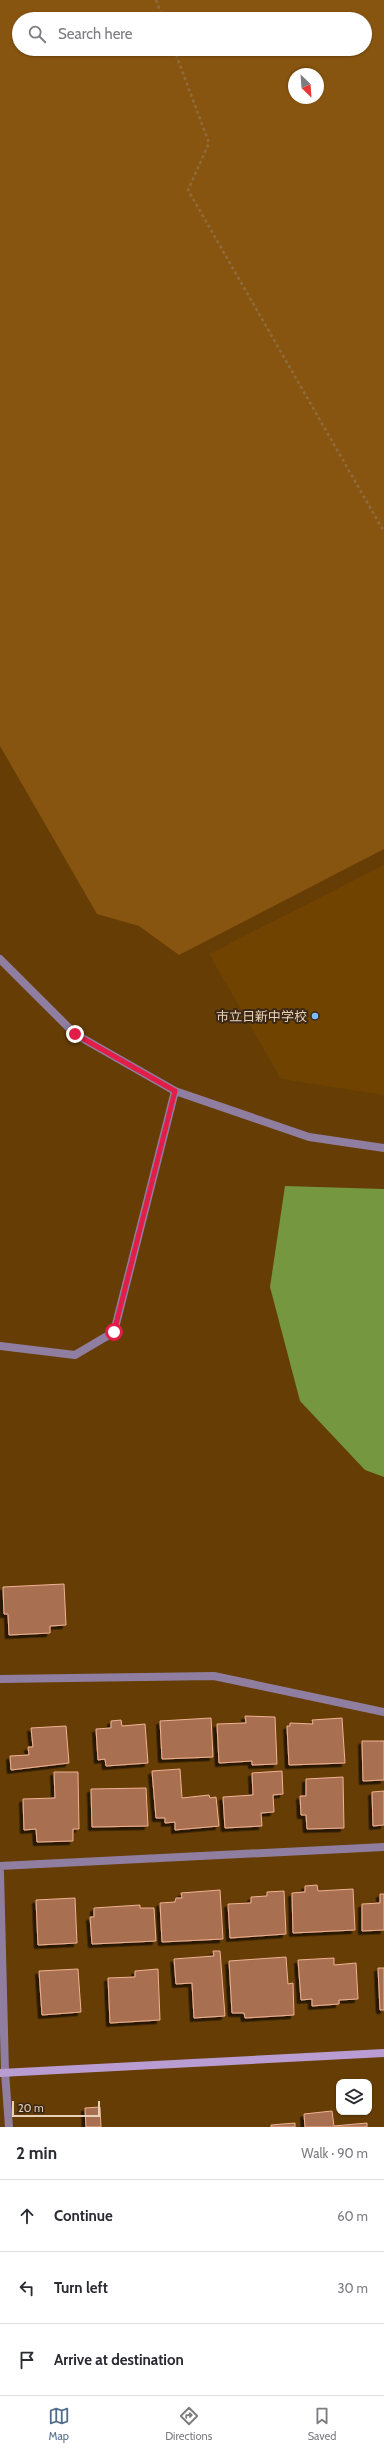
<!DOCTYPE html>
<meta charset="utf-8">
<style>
:root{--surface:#fff;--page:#f2f2f3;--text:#2b2b33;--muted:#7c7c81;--line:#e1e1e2;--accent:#506d8c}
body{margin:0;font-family:Cabin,"Noto Sans JP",sans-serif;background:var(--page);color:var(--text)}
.controls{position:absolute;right:12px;bottom:12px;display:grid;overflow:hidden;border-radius:8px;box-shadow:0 1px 3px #0004}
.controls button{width:36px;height:36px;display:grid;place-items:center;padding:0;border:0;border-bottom:1px solid var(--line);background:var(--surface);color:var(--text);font:20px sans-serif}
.compass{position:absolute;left:288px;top:68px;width:36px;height:36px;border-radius:50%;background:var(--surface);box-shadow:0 1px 3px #0004;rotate:155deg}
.scale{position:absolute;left:12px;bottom:10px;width:88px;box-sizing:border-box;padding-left:4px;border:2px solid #e9d1b8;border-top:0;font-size:11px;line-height:14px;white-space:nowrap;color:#e9d1b8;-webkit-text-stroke:3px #3b2915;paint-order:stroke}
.stop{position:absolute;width:12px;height:12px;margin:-9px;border:3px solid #e11d48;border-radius:50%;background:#fff}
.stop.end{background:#e11d48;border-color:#fff;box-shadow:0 1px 4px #0008}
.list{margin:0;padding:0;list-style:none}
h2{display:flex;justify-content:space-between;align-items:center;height:52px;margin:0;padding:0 16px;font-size:17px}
h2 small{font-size:13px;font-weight:400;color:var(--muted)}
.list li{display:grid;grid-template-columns:26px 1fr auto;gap:12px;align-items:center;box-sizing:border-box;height:72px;padding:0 16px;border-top:1px solid var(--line)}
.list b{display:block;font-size:15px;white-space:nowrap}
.list em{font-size:13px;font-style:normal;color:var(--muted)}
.icon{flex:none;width:22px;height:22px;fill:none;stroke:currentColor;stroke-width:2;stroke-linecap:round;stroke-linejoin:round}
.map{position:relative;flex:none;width:384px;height:2127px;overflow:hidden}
.search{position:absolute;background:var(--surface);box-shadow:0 1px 3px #0004;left:12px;right:12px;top:12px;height:44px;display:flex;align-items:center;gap:10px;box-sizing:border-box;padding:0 14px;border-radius:22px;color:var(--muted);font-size:15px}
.sheet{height:268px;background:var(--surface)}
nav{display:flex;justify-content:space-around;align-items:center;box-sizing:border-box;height:56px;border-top:1px solid var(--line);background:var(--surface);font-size:11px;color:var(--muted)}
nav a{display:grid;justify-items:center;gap:2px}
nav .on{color:var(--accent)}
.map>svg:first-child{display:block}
.built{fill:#704300}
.green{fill:#885510;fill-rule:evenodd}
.water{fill:#749740}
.building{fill:#a86f51;stroke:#f0b293;filter:url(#shadow)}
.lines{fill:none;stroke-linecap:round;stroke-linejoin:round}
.path{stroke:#8f6c3e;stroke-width:2.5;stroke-dasharray:3 3;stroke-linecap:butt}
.street{stroke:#907ea1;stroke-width:8}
.secondary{stroke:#b89cd2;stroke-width:8}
.route{stroke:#e11d48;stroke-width:5}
.poi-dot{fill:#7ebdf9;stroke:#3b2915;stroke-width:1.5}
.labels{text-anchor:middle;stroke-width:4;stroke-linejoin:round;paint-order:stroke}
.poi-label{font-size:13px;fill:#e9d1b8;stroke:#3b2915;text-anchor:end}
</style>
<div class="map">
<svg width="384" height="2127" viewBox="0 0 384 2127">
<defs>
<filter id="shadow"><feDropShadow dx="-3.5" dy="3.5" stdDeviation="0" flood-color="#0009"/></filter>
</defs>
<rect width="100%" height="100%" fill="#653d05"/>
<path class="built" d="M384,865V1095L281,1079L209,954Z"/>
<path class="green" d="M0,0H384V849L179,955L139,926L97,914L0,746ZM19,19H365V49H19ZM294,74H318V98H294Z"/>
<path class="water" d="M285,1186L384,1189V1477L365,1470L300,1401L270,1287Z"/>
<path class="building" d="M64,1584L66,1625L50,1626V1633L9,1635L8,1614H4L3,1587Z
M245,1716L275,1717L277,1764L252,1765V1761L219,1763L217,1724L246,1723Z
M211,1718L213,1757L162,1759L160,1721Z
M342,1718L345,1763L289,1765L287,1726H290V1723L313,1724L312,1720Z
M121,1720L122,1726L145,1724L148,1763L106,1766L105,1759L98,1760L96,1729L111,1728V1721Z
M66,1726L69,1763L11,1770L10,1756L29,1755L28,1747H33L31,1728Z
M362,1741H384V1780L363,1781Z
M180,1769L182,1798L209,1795L210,1798L216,1797L219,1826L175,1830V1822L165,1823V1818H156L152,1771Z
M282,1771L283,1794L273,1795L274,1812L261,1813L262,1826L225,1828L223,1797L253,1795L252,1773Z
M54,1772H78L79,1829H73V1841L37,1842L36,1829L24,1830L23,1799L55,1798Z
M343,1777L344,1828L307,1829L306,1815H301L300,1796H306V1779Z
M146,1788L148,1826L92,1827L91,1789Z
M384,1791V1825L373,1826L372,1792Z
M317,1885L318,1891L353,1889L355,1930L293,1933L292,1893L305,1892V1886Z
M220,1890L223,1939L162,1942L160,1903L175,1902L176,1898H182L181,1893Z
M284,1891L286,1934L230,1938L228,1904L251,1903V1897L267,1896V1892Z
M380,1894H384V1930L362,1931V1904L380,1903Z
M75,1898L77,1943L38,1945L36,1900Z
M140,1905V1908H154L156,1941L92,1944L90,1917H94V1908Z
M213,1951H220L225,2016L194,2018L192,1983L176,1984L174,1959L214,1956Z
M286,1957L288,1984L293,1983L294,2015L245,2018L244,2013H232L229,1961Z
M334,1958V1965L356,1963L358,1999L339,2000V2004L312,2006V1999L301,2000L298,1960Z
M378,1968H384V2010H380Z
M78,1969L81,2012L42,2015L39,1971Z
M158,1969L160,2020L110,2023L108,1978L135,1977V1971Z
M100,2107L101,2127H86L85,2108Z
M332,2111L334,2126L367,2123V2127H305L304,2114Z
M295,2123V2127H271V2125Z"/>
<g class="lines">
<path class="path" d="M156,0L163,19
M174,49L209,143L188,190L383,530"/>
<path class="street" d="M0,959L75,1034L175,1091L309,1137L384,1148
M0,1346L75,1355L114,1332L175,1091
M0,1679L214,1676L384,1712
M0,1866L384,1847
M0,1872L5,2072L9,2127"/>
<path class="secondary" d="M0,2073L384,2053"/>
</g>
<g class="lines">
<path class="route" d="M75,1034L175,1091L114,1332"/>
</g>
<circle class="poi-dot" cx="315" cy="1016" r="4"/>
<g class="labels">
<g class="poi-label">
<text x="307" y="1021">市立日新中学校</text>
</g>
</g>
</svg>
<div class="controls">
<button><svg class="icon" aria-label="layers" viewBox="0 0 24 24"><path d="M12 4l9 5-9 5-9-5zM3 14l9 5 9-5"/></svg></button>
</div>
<svg class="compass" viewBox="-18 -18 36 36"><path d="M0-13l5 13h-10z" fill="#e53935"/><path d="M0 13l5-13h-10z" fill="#7c7c81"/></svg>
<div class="scale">20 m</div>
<div class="stop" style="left:114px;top:1332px"></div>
<div class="stop end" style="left:75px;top:1034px"></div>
<div class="search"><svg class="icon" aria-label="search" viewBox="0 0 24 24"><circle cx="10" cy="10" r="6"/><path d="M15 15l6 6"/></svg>Search here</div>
</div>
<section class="sheet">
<h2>2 min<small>Walk · 90 m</small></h2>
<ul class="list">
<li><svg class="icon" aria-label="ahead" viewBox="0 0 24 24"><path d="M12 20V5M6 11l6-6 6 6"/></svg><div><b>Continue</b></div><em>60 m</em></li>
<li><svg class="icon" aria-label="left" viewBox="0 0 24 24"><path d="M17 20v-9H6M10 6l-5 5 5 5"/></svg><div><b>Turn left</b></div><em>30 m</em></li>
<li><svg class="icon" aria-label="arrive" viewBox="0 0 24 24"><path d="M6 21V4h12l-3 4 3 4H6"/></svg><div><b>Arrive at destination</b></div></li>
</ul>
</section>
<nav>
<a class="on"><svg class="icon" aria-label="map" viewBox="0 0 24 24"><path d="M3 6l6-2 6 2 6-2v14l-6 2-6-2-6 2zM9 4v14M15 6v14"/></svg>Map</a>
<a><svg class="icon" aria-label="directions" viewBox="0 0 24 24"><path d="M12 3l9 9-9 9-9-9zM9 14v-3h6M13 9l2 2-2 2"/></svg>Directions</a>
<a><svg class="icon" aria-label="saved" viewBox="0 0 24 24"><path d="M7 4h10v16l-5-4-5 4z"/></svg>Saved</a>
</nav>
